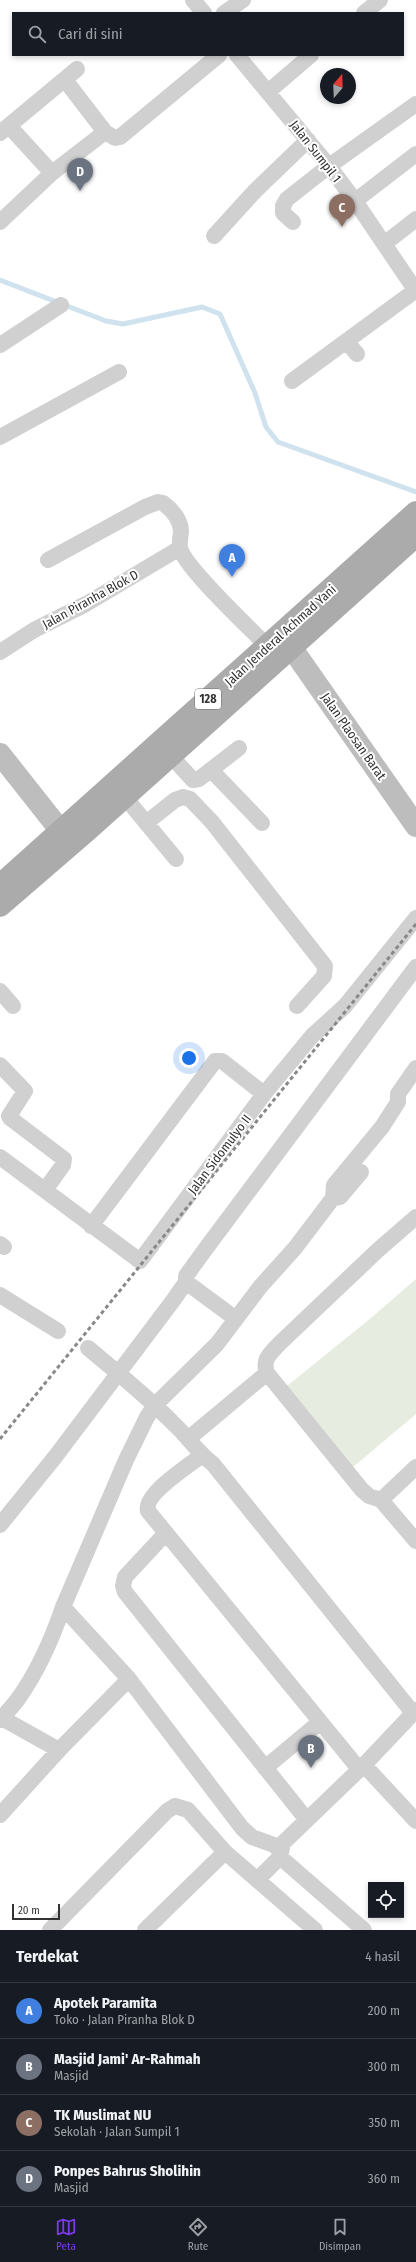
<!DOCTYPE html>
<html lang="id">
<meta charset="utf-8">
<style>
:root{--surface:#171b24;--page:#242831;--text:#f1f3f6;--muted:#9ea1a6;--line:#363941;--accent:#7c3aed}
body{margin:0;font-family:"Fira Sans Condensed",sans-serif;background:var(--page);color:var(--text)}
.controls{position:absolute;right:12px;bottom:12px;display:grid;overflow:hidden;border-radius:0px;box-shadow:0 2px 6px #0003}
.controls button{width:36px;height:36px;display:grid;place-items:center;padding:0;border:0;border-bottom:1px solid var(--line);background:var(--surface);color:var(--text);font:20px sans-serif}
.compass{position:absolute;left:320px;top:68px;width:36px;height:36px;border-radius:50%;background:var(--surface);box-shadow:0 2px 6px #0003;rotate:19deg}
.scale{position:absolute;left:12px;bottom:10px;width:48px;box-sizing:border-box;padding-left:4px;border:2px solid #333;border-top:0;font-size:11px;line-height:14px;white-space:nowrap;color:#333;-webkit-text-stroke:3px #fff;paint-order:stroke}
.you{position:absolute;left:189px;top:1058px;width:14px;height:14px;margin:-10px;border:3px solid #fff;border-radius:50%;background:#1a73e8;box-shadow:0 0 0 6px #1a73e833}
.badge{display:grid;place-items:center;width:26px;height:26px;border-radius:50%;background:var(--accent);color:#fff;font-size:13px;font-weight:700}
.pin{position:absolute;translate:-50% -33px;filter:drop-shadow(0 1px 2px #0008)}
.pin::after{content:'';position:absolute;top:21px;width:14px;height:12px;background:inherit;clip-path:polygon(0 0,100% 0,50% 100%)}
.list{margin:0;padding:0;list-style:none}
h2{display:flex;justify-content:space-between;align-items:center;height:52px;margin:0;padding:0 16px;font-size:17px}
h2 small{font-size:13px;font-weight:400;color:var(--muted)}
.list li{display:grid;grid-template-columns:26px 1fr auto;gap:12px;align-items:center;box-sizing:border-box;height:56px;padding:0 16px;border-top:1px solid var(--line)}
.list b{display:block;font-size:15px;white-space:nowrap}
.list p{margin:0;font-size:13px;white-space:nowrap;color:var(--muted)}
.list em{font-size:13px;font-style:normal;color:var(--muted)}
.icon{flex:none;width:22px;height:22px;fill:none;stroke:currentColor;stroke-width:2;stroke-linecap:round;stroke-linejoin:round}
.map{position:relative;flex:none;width:416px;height:1930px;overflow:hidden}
.search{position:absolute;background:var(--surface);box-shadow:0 2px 6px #0003;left:12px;right:12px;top:12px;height:44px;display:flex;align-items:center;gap:10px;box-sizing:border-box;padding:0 14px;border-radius:0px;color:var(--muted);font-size:15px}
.sheet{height:276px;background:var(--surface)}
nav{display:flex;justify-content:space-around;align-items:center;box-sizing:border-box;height:56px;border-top:1px solid var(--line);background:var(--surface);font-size:11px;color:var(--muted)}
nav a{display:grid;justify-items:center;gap:2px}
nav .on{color:var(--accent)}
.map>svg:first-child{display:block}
.green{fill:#e6ecdf}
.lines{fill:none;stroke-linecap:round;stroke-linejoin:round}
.stream{stroke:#cfe2ee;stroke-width:5}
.street{stroke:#d0d0d0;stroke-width:16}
.secondary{stroke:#bdbdbd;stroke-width:22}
.primary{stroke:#ababab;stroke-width:22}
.rail{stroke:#888;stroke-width:3;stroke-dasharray:4 3;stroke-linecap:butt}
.labels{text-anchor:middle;stroke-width:4;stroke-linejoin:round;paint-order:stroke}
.shield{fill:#fff;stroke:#707070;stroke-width:1}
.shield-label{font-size:12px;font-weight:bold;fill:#333}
.street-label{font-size:13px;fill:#333;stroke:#fff}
</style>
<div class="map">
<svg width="416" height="1930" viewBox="0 0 416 1930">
<rect width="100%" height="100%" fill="#fff"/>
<path class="green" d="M416,1279V1414L352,1468L287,1386L371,1318Z"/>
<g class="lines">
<path class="stream" d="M0,280L106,321L123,324L202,307L220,314L255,393L266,427L278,442L416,492"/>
<path class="street" d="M193,0L204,13
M224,13L243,0
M364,13L380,0
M237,55L329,166L355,201L416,291
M65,80L105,132L115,138L120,137L219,55
M269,91L311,55
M9,126L52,173
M0,133L77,69
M355,201L416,154
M0,222L52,173L105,132
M293,222L283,213V206L287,199L329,166L416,104
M214,236L255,191L308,140
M384,244L416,219
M346,341L357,354
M0,345L61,305
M292,381L416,290
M0,437L119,372
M48,560L145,507L158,502L163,503C171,509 180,519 181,530C181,535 179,542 180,548C185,568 250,628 267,646
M0,652L34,630L86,604L180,548
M170,755L193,780L199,779L239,748
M212,771L262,823
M124,796L176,859
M146,823L175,800L183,797L190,799L212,822L325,966L324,976L297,1006
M0,991L13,1006
M0,1065L25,1091L9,1116L10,1118L64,1159L63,1165L45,1190
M0,1157L140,1261L264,1094L312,1036L345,1006L416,918
M333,1198L340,1197L361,1172
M416,1217L378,1250L279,1344C270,1354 262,1359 267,1373L362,1490L369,1496L381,1500L416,1541
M91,1226L215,1061H222L264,1094
M0,1244L4,1247
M186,1282L236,1319
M0,1295L58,1331
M88,1348C118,1373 148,1397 175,1425C189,1438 198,1453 213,1464L413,1713
M188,1439L267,1373
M201,1456C189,1465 143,1495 148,1511L359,1769
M381,1500L416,1467
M0,1525L55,1457L172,1302L186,1282V1276L204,1251L416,967
M166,1533L125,1577L123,1586L125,1592L307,1820
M63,1607L129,1679L242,1828L252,1837L274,1845L280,1850
M0,1717L59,1750
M0,1720C6,1713 13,1706 18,1699C38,1671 52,1639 63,1607L126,1460L147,1417L155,1405L217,1344L260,1287L295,1248L333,1198L334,1185L382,1127L398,1102V1094L416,1068
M364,1765L416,1821
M265,1768L320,1722
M0,1815L59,1750L129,1679
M280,1857L364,1930
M257,1880L280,1857L283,1843L364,1765L416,1710
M50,1930L167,1811L175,1806L188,1810L225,1852L315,1930
M145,1930L225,1852"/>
<path class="secondary" d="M291,647L416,826
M0,754L60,830"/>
<path class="primary" d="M0,885L416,512
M0,906L88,830L416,536"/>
<path class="rail" d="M0,1439L416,924"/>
</g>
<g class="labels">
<rect class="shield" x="195" y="689" width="26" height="20" rx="3"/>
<g class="shield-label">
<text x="208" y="703">128</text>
</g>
<g class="street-label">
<text transform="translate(316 151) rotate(52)" y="5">Jalan Sumpil 1</text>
<text transform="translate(90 599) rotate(-29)" y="5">Jalan Piranha Blok D</text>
<text transform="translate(280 635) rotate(-42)" y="5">Jalan Jenderal Achmad Yani</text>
<text transform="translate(354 736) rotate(55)" y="5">Jalan Plaosan Barat</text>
<text transform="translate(219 1154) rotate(-53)" y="5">Jalan Sidomulyo II</text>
</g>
</g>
</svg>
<div class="controls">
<button><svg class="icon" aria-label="locate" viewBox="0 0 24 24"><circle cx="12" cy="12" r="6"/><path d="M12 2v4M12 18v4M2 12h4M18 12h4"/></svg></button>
</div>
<svg class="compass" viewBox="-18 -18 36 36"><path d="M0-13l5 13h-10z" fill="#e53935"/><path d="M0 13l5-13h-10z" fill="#9ea1a6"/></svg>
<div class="scale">20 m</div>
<div class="you"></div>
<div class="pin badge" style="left:232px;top:577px;background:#3f7fe0">A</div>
<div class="pin badge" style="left:311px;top:1768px;background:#6b7280">B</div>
<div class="pin badge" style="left:342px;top:227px;background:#8d6e63">C</div>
<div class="pin badge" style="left:80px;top:191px;background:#6b7280">D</div>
<div class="search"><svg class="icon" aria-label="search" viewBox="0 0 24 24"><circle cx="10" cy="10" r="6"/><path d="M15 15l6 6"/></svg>Cari di sini</div>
</div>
<section class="sheet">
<h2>Terdekat<small>4 hasil</small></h2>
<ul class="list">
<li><span class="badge" style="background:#3f7fe0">A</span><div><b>Apotek Paramita</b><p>Toko · Jalan Piranha Blok D</p></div><em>200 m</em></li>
<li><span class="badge" style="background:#6b7280">B</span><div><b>Masjid Jami' Ar-Rahmah</b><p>Masjid</p></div><em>300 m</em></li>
<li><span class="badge" style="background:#8d6e63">C</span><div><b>TK Muslimat NU</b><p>Sekolah · Jalan Sumpil 1</p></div><em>350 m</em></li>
<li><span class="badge" style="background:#6b7280">D</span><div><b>Ponpes Bahrus Sholihin</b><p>Masjid</p></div><em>360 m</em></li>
</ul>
</section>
<nav>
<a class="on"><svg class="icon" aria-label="map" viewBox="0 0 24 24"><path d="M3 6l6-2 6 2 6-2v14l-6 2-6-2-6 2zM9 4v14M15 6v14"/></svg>Peta</a>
<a><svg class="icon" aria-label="directions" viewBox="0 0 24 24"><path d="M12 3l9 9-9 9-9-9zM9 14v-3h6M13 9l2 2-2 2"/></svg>Rute</a>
<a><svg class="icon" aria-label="saved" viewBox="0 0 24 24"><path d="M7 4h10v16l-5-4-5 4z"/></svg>Disimpan</a>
</nav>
